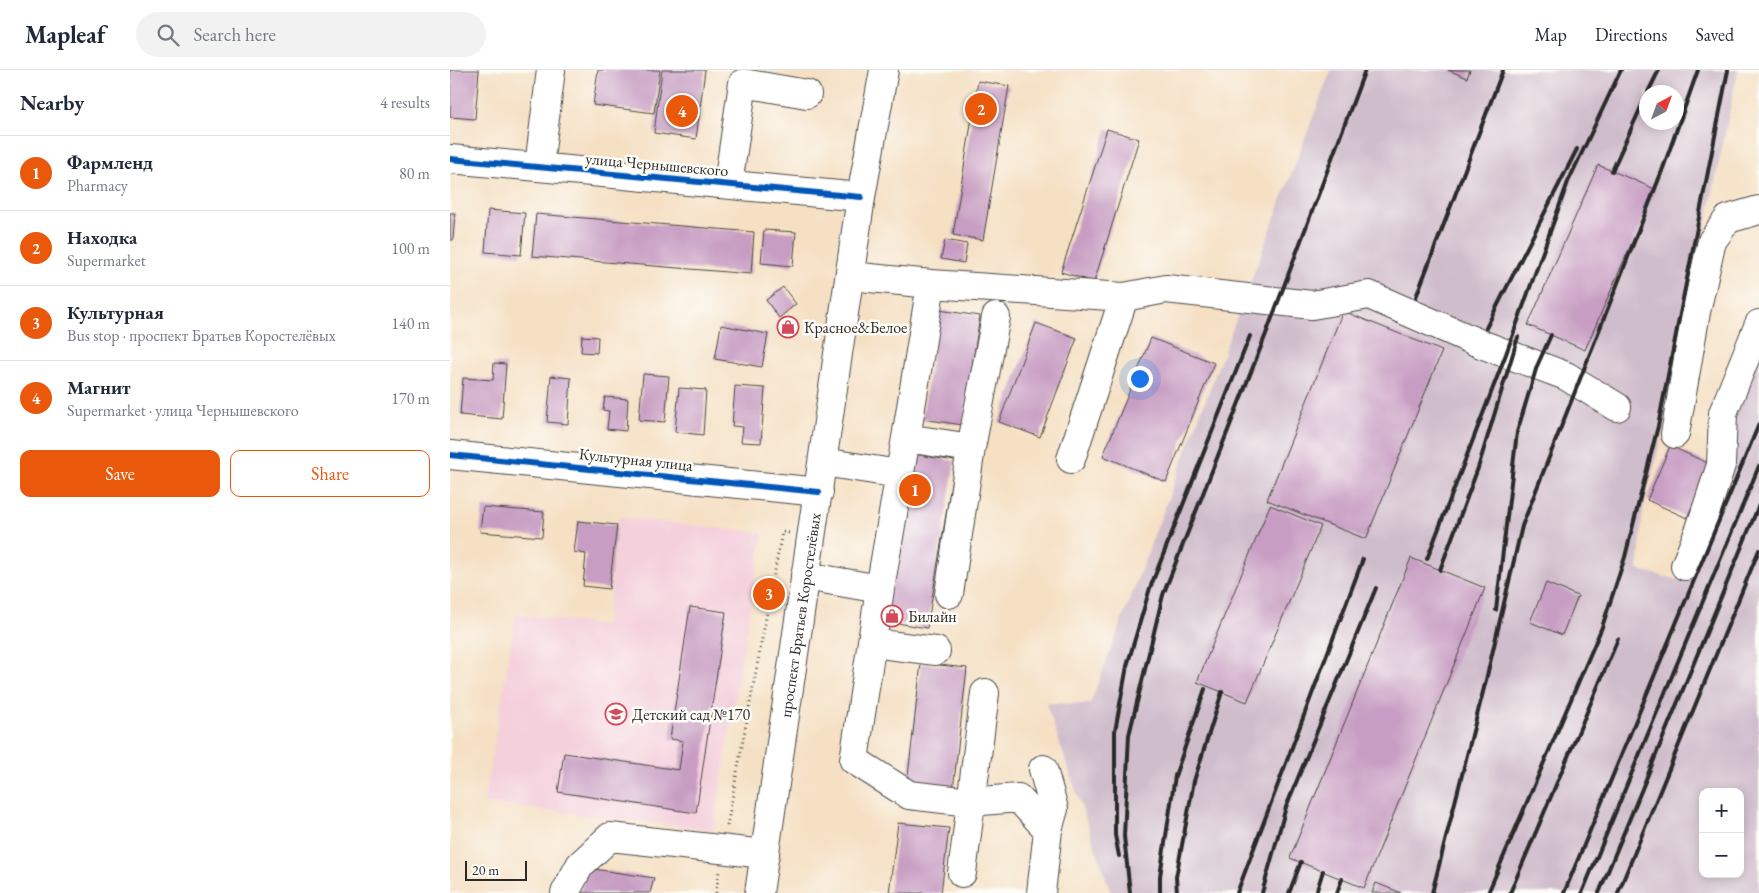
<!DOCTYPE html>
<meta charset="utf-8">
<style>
:root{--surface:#fff;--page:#f2f2f3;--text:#1f2937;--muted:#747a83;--line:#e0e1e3;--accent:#ea580c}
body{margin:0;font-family:"EB Garamond",serif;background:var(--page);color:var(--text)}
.controls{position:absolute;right:15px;bottom:15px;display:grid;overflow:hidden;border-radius:10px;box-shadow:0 2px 12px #0003}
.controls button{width:45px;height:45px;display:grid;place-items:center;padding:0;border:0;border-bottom:1px solid var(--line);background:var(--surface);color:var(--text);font:25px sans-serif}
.compass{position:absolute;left:1189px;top:15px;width:45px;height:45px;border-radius:50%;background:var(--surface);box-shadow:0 2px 12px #0003;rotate:41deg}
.scale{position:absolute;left:15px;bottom:12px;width:62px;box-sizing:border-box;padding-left:5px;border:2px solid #2b2b2b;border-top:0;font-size:14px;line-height:18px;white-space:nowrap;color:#2b2b2b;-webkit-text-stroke:4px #fdfcf7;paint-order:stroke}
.you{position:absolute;left:689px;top:308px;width:18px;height:18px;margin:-12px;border:4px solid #fff;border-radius:50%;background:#1a73e8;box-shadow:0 0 0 8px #1a73e833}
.badge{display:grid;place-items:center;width:32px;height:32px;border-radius:50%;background:var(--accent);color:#fff;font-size:16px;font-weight:700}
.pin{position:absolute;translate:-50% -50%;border:2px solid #fff;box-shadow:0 1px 5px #0006}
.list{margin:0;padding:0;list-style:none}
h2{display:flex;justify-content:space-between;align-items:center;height:65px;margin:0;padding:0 20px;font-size:21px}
h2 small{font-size:16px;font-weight:400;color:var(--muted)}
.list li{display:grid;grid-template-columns:32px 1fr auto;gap:15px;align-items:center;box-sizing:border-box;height:75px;padding:0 20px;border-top:1px solid var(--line)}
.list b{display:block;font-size:19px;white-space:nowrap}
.list p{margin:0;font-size:16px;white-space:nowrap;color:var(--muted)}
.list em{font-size:16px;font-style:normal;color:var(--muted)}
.actions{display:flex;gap:10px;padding:15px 20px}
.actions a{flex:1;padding:11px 0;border:1px solid var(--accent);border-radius:10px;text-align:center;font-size:18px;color:var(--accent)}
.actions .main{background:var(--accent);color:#fff}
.icon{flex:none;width:28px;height:28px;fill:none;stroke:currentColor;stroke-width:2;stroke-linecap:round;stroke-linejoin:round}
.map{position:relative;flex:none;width:1309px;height:823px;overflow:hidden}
header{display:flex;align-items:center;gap:30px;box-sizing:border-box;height:70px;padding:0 25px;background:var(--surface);border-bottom:1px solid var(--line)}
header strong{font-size:24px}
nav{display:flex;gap:28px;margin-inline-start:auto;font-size:18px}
.search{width:350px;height:45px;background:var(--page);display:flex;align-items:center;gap:12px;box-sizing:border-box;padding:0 18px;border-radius:28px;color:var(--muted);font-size:19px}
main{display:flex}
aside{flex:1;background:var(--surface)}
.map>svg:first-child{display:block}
.built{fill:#f4cfdc}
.industrial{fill:#d0bdcc;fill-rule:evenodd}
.building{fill:#c79dc3}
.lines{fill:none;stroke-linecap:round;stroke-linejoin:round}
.minor-casing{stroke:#494642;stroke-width:30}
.major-casing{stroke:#494642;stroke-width:30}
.path{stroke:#494642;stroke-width:3;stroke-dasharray:1 4;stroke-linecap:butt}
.minor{stroke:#fff;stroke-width:28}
.major{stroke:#fff;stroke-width:28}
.rail{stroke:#2b2b2b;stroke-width:4}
.cycleway-casing{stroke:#fdfcf7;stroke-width:9}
.cycleway{stroke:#0057b8;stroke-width:6}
.labels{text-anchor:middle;stroke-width:5;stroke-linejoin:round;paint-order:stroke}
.street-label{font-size:16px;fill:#2b2b2b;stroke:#fdfcf7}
.poi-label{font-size:16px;fill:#2b2b2b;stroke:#fdfcf7;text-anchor:start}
</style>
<header>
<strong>Mapleaf</strong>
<div class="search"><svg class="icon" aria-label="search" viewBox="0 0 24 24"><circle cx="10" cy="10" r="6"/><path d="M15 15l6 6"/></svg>Search here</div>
<nav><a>Map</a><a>Directions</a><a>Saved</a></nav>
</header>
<main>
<aside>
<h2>Nearby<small>4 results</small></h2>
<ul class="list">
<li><span class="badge">1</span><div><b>Фармленд</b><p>Pharmacy</p></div><em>80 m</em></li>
<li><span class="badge">2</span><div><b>Находка</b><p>Supermarket</p></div><em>100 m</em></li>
<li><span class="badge">3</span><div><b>Культурная</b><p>Bus stop · проспект Братьев Коростелёвых</p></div><em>140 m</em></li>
<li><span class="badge">4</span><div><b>Магнит</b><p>Supermarket · улица Чернышевского</p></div><em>170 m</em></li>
</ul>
<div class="actions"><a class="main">Save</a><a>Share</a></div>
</aside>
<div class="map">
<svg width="1309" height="823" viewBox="0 0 1309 823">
<rect width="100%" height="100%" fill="#fdfcf7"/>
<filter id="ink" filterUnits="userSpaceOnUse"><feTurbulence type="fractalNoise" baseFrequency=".02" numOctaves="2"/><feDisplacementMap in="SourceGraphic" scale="10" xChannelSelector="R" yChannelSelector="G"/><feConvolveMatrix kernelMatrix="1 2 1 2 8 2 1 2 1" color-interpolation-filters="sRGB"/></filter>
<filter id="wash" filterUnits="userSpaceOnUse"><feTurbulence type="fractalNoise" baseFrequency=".0096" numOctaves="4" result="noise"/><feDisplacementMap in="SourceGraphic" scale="20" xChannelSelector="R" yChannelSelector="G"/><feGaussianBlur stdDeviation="1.12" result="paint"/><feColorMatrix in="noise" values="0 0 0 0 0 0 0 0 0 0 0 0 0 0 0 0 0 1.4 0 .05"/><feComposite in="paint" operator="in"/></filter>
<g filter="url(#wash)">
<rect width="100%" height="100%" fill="#f5e0c4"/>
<path class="built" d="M169,447L313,463L263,760L34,733L66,544L156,556Z"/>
<path class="industrial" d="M881,0H1288L1215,354L1193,440L1188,500L1229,510L1276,403L1282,349L1309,281V823H661L596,633L640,634ZM1196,22H1226V52H1196ZM1253,722H1290V804H1253Z"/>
<g id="blocks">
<path class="building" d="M0,0H29L25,49L0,47Z
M148,0H210L204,43L143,35Z
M212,0H255L246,69L204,63Z
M998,0H1020L1017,8Z
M528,11L559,16L533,170L503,165Z
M657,59L689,69L644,212L611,202Z
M1148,95L1205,119L1135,280L1078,255Z
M38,140L75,143L71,185L35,182Z
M0,143H5L3,170H0Z
M86,144L304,162L301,204L82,186Z
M314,160L346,162L343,196L311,193Z
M495,170L517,174L514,193L491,189Z
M333,217L346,234L329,248L316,230Z
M489,240L530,246L513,355L472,349Z
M893,241L992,281L916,469L817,430Z
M586,253L627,268L590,367L549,352Z
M271,255L318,264L312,297L265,289Z
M132,266L148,267L147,283L131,282Z
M701,268L764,293L716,412L653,386Z
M44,293L56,294L52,349L10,345L13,308L43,310Z
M193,304L219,306L215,352L189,350Z
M101,306L121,308L118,354L97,352Z
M285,316L315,318L311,373L291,372L293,357L282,356Z
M229,318L256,320L253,365L225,362Z
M155,327L178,329L176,361L157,359L159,341L153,340Z
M1220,376L1260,394L1237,448L1197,430Z
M463,384L505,391L477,558L435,551Z
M820,435L871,456L797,632L747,612Z
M33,437L94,442L92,467L30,462Z
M128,451L167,455L159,519L133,516L136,484L124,482Z
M961,488L1035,518L914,818L840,788Z
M1096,513L1128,526L1112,565L1080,552Z
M240,537L276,542L246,743L108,722L114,683L229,700L233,671L220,669Z
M471,593L517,598L503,720L457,715Z
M448,753L499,758L491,823H439Z
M137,798L204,808L200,823H130Z
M926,813L951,823H922Z"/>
</g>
</g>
<g filter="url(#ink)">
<use href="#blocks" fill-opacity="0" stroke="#494642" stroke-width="1"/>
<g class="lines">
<g class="minor-casing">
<path id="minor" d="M0,89L411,127
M89,96L101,0
M278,114L293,13L357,24
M400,206L481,214L674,227L716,219L862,235L919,225L1031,274L1116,306L1167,337
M481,214L456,368L521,378L546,247
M1225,364L1246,242L1262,171L1278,149L1309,140
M456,368L430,519L404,690L459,725L520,732L568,728L598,760L591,823
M0,385L369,422
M621,389L674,227
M373,392L449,404
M1235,496L1250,459L1271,395L1273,343L1309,254
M355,506L430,519
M499,524L521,378
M422,573L486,581
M593,699L604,739L598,760
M512,803L535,623
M115,823L130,795L160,767L315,784"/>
</g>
<g class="major-casing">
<g id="major">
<path id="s1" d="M309,823L411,127L434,0"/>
</g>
</g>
<path class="path" d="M277,756L332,462L339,463
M266,823L269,801"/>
<use href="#minor" class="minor"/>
<use href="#major" class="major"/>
<path class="rail" d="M1198,22L1209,0
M1162,101L1196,26
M966,227L1053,0
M1036,258L1127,79
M977,489L1056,284L1118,112L1171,0
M990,500L1028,398L1068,267
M1046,540L1067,362L1087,296L1101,265
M669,786L665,765V661L677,596L700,518L800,266
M680,823L674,766L679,665L713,525L816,264L915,0
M710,823V806L725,706L755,619
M727,823L726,807L744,711L772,622
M787,823L913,489
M812,823L836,737L926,518
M839,823L851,792
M866,823L873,801
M887,823L892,809
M982,823L1036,610L1072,456L1212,101L1248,0
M1038,823L1152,557L1175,487L1208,356L1278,0
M1060,823L1168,569
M1114,823L1309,354
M1132,823L1309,396
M1149,823L1309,435
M1168,823L1309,480"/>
<g class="cycleway-casing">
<path id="cycleway" d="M0,89L411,127
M0,385L369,422"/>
</g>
<use href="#cycleway" class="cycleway"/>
</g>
</g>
<defs>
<g id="shop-ring" transform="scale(1.125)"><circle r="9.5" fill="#fdfcf7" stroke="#d1495b" stroke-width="1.5"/><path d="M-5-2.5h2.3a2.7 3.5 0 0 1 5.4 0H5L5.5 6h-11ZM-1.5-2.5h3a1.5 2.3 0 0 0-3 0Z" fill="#d1495b"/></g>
<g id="school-ring" transform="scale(1.125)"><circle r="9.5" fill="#fdfcf7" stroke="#d1495b" stroke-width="1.5"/><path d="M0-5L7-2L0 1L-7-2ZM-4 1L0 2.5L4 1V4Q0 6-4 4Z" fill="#d1495b"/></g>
</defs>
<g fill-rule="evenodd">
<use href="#shop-ring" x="338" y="257"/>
<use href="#shop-ring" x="442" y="546"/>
<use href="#school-ring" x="166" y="644"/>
</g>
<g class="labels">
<g class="street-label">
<text transform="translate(207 94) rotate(5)" y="6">улица Чернышевского</text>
<text transform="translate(186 389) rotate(6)" y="6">Культурная улица</text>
<text dy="6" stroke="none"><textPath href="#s1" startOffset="281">проспект Братьев Коростелёвых</textPath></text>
</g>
<g class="poi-label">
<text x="354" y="263">Красное&amp;Белое</text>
<text x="458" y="552">Билайн</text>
<text x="182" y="650">Детский сад №170</text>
</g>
</g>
</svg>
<div class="controls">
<button>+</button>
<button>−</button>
</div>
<svg class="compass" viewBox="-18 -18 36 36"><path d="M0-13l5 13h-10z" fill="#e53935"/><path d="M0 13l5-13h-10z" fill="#747a83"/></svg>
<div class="scale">20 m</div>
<div class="you"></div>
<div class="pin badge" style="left:465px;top:420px">1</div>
<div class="pin badge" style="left:531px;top:39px">2</div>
<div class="pin badge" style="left:319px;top:524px">3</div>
<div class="pin badge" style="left:232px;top:41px">4</div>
</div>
</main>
